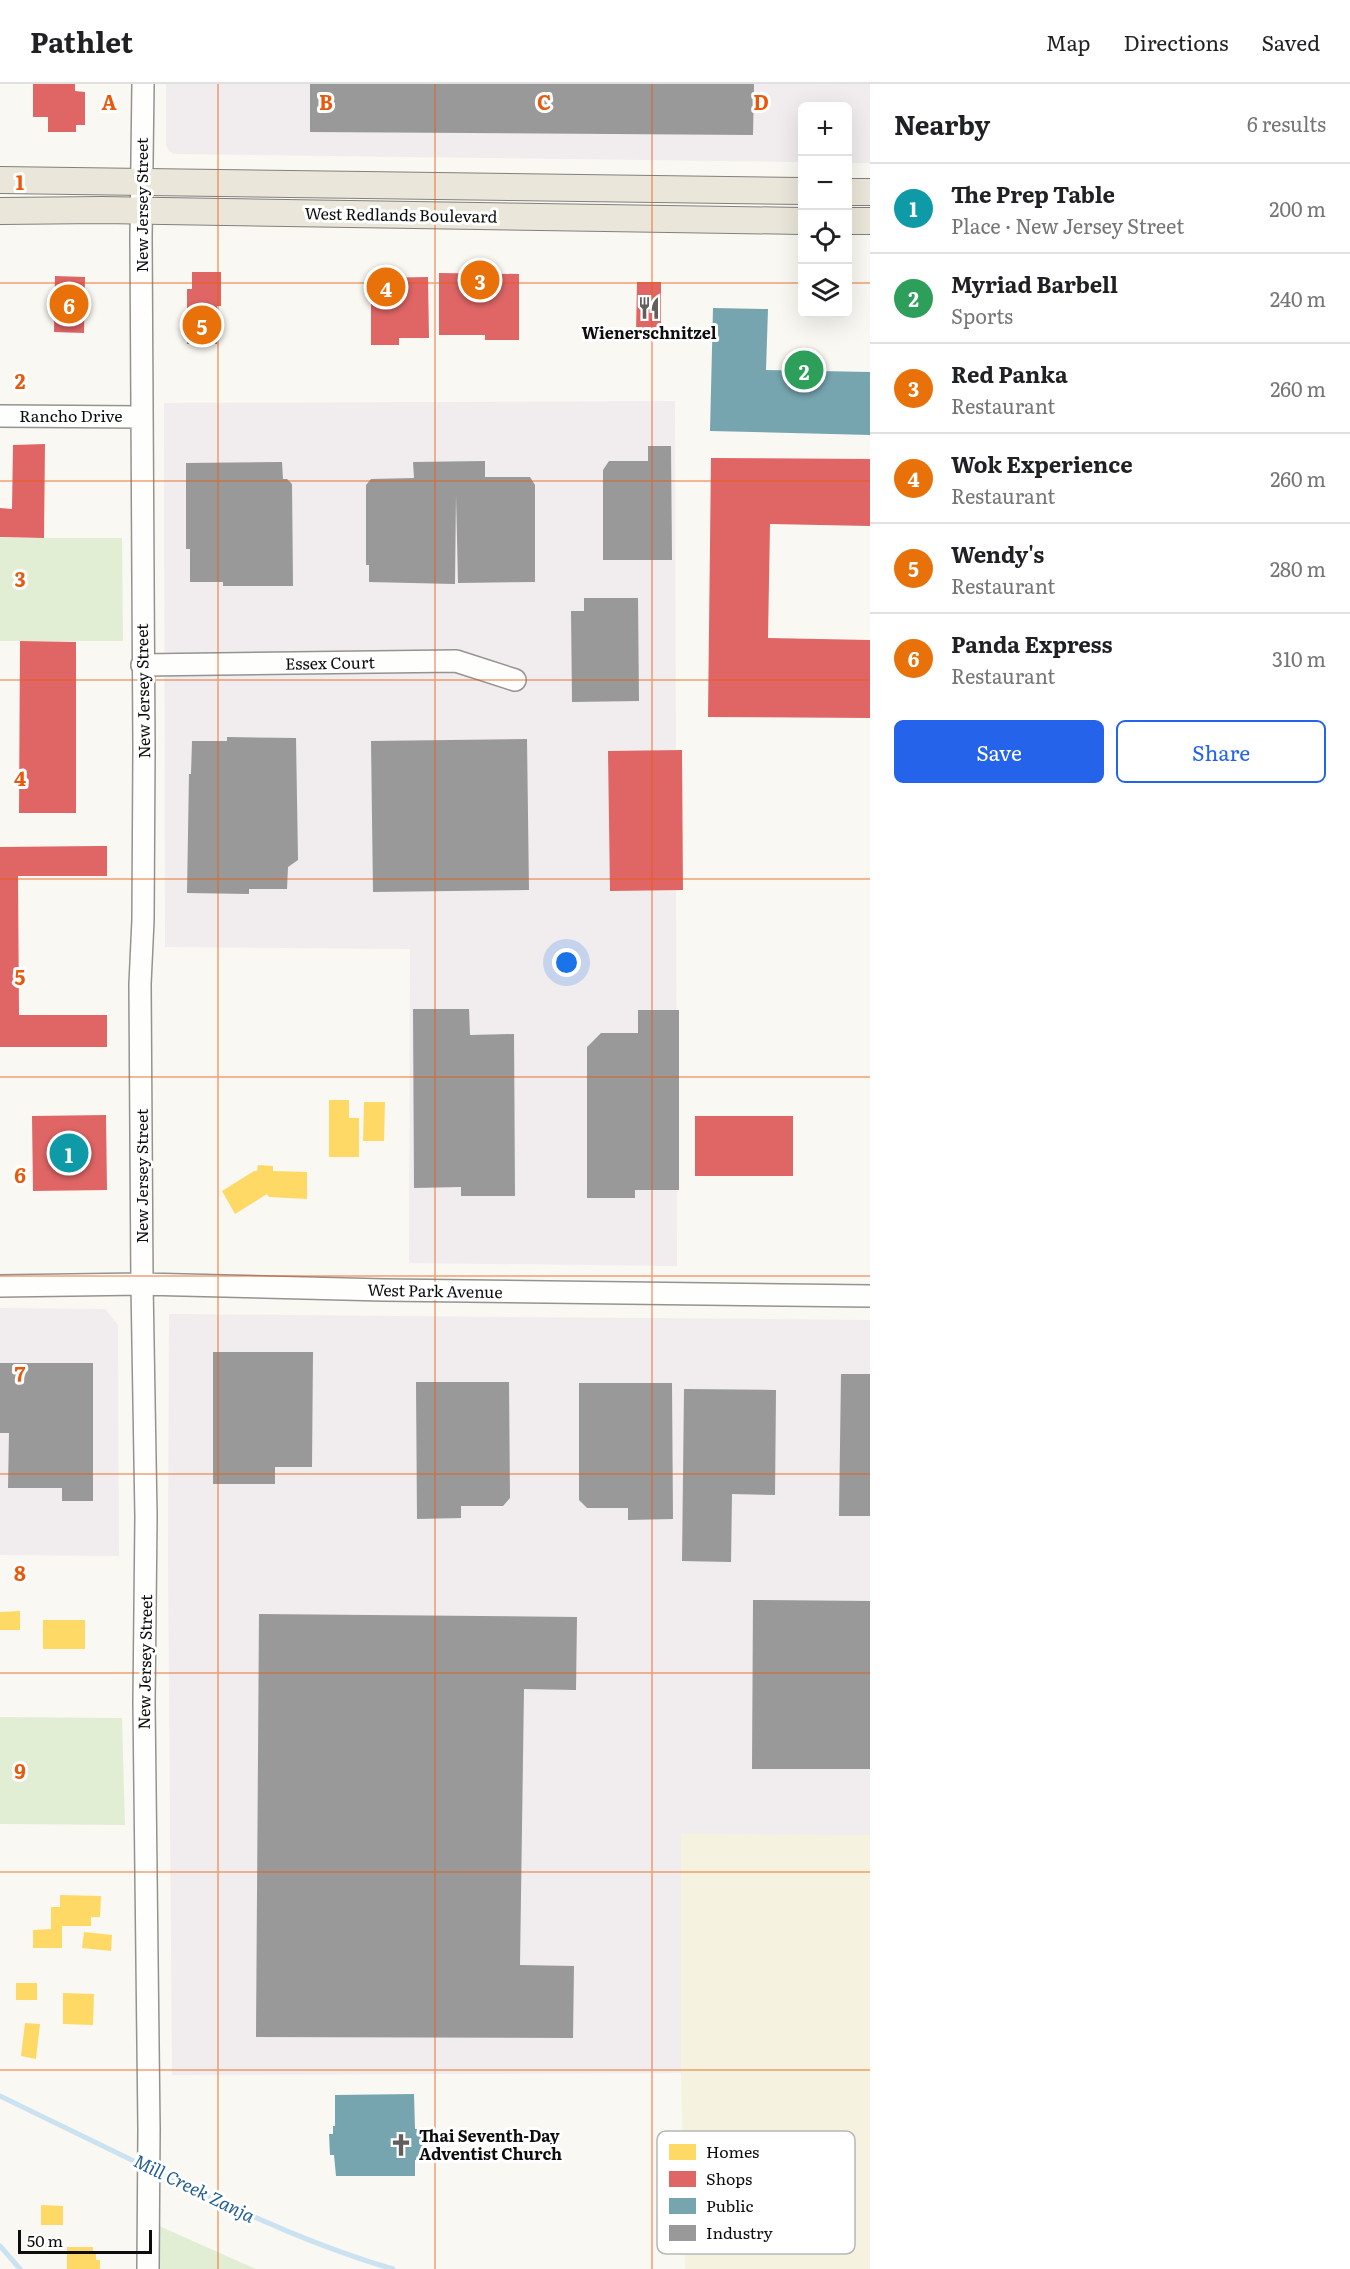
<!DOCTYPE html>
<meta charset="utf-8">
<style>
:root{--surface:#fff;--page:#f2f2f2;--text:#202124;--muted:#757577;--line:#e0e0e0;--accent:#2563eb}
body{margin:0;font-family:Literata,serif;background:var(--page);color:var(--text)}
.controls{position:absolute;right:18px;top:18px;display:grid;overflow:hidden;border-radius:9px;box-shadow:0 6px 24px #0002}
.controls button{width:54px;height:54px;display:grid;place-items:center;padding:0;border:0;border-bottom:2px solid var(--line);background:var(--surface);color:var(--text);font:30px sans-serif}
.scale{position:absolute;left:18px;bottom:15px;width:134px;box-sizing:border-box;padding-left:6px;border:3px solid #0d0d0d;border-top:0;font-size:16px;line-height:21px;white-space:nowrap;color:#0d0d0d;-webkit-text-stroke:4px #fff;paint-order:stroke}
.you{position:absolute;left:567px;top:879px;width:21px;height:21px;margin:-15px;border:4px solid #fff;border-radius:50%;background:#1a73e8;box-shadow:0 0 0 9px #1a73e833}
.badge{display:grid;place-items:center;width:39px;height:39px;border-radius:50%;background:var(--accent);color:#fff;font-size:20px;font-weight:700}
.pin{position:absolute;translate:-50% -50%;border:3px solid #fff;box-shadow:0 2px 6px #0006}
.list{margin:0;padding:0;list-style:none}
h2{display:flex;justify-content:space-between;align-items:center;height:78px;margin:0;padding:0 24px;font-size:26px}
h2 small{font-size:20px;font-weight:400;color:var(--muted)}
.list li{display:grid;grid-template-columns:39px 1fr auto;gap:18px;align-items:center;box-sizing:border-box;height:90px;padding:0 24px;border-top:2px solid var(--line)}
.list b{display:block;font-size:22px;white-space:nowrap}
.list p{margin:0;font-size:20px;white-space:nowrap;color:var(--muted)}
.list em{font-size:20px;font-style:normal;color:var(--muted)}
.actions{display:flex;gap:12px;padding:18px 24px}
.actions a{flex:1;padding:14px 0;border:2px solid var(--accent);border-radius:9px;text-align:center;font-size:21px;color:var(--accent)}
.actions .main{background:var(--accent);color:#fff}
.icon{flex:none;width:33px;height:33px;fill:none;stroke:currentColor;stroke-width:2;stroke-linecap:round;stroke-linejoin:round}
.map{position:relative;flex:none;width:870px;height:2185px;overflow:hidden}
header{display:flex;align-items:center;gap:36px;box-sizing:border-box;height:84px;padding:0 30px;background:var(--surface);border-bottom:2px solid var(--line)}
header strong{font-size:28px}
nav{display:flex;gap:33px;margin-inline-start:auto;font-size:21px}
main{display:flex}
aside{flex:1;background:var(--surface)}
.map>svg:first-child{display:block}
.industrial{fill:#f1ecee}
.farmland{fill:#f5f3df}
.green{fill:#e2eed4}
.homes{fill:#ffd966}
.shops{fill:#e06666}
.public{fill:#76a5af}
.industry{fill:#999}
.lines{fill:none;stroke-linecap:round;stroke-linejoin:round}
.stream{stroke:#cbe2f1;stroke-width:5}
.minor-casing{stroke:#949390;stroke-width:24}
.major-casing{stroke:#81807d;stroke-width:28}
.minor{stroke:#fefefd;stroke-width:21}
.major{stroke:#eae6d9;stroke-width:26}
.grid{fill:none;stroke:#e8590c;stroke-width:1.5;stroke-opacity:0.55}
.labels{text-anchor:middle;stroke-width:6;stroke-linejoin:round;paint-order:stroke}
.street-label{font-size:16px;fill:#0d0d0d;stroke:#fff}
.poi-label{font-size:16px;font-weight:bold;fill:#0d0d0d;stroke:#fff}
.water-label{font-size:18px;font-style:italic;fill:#215e93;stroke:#fff}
.key{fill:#fff;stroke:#b6b6b6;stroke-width:1.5}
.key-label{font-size:16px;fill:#0d0d0d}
.grid-label{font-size:20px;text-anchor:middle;font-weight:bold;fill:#e8590c;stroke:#fff;stroke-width:6;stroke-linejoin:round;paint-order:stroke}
</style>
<header>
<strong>Pathlet</strong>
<nav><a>Map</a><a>Directions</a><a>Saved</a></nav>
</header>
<main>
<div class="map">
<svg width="870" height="2185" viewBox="0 0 870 2185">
<rect width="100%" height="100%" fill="#faf8f2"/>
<path class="industrial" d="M166,0H870V79H848V22H802V78L174,70L169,67L166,61Z
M675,317L677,1182L409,1179L410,865L165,863L164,319Z
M0,1224L105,1225L118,1241L119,1472L0,1471Z
M169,1230L870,1236V1751H681V1989L172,1991L168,1474Z"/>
<path class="farmland" d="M681,1750L870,1751V2185H685L681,1989Z"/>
<path class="green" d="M0,454H122L123,557H0Z
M0,1633L122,1634L125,1741L0,1740Z
M159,2142L256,2185H159Z"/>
<path class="homes" d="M329,1016H349V1034H359V1073H329Z
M364,1018H385L384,1057H363Z
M258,1081L273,1082V1087L307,1088V1115L269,1113L267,1110L235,1130L222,1107L254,1087H257Z
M20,1527V1546H0V1528Z
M43,1536H85V1565H43Z
M60,1811L101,1812L100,1833H91V1842H62V1864H33V1846L51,1845V1823H60Z
M84,1848L112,1851L111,1867L82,1864Z
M16,1899H37V1916H16Z
M63,1909L94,1910L93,1941L63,1940Z
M25,1939L40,1940L36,1975L21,1972Z
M41,2121L63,2122V2141H41Z
M67,2163H93V2168H96V2176H100V2185H67Z"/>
<path class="shops" d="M33,0H75V7L85,8V41H76V48H48V33H33Z
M192,188H221V222H217V260H187V205H192Z
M439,189L519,190V256H485V251H439Z
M55,192L85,193L84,249L54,248Z
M428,193L429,254H399V261H371V194Z
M637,198H661V250L636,249Z
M45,360L44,454L0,453V424L12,425L13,361Z
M711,374L870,375V442L770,440L768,554L870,556V634L708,633Z
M20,557L76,558V729H19Z
M682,666L683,806L610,807L608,667Z
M99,762H107V792H18L19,931H107V963H0V763Z
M106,1031L107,1106L33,1107L32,1032Z
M695,1032H793V1092H695Z"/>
<path class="public" d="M713,224L768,225L766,286L870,288V351L710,347Z
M414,2010L415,2045H427V2077L415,2076V2092H336L334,2071H330L329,2050H333V2042H335V2011Z"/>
<path class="industry" d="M310,0H754L753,51L310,48Z
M648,362H671L672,476H603V386L609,377H648Z
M485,377V393H530L535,401V498L458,499L456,411L455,500L369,498V481H366V401L371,395L414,394L413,378Z
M282,378L283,395H287L292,400L293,502H223V498H190V465H186V379Z
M584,514H638L639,617L572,618L571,527H584Z
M227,653L296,654L298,776L288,783L287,805H249V810L187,809L189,690H191L192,657H227Z
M527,655L529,806L373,808L371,657Z
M413,925H469L470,951L514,950L515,1112H461V1103L414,1104Z
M638,926H679V1106H635V1114H587V963L601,949H638Z
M213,1268H313L312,1383H275V1400H213Z
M0,1279H93V1417H62V1404H8L9,1349H0Z
M841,1290H870V1432H839Z
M416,1298H509L510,1414L503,1422H461V1434L417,1435Z
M579,1299H672L673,1435L628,1436V1424H587L579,1416Z
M684,1305L776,1306L775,1411L732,1410L731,1478L682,1477Z
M753,1516L870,1517V1685H752Z
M259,1530L577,1533L576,1606L524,1605L520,1881L574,1882L573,1954L256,1953Z"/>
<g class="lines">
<path class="stream" d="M0,2012L142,2081
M153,2087C232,2123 310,2161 393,2185
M0,2162L20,2185"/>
<g class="minor-casing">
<path id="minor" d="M143,0L141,153L144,665L143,836L140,900L142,1200L146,1433L144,1619L149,2045L148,2185
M0,332L142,333
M142,581L456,577L515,596
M0,1202L142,1200L384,1206L870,1212"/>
</g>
<g class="major-casing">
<path id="major" d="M0,96L802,107
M848,108H870
M0,127L102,126L802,137
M848,137H870"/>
</g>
<use href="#minor" class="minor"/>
<use href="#major" class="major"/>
</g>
<path class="grid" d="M218,0V2185M435,0V2185M652,0V2185M0,199H802M848,199H870M0,397H870M0,596H870M0,795H870M0,993H870M0,1192H870M0,1390H870M0,1589H870M0,1788H870M0,1986H870"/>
<defs>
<g id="restaurant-bare" transform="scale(1.8)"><path d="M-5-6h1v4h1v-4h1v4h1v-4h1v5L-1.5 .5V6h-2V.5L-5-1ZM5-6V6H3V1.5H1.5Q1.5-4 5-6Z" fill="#605f5d" stroke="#fff" stroke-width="2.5" paint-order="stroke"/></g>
<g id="church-bare" transform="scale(1.8)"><path d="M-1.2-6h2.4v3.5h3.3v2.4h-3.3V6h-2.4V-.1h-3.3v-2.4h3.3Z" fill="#605f5d" stroke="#fff" stroke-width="2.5" paint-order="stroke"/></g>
</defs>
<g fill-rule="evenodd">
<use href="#restaurant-bare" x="649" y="224"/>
<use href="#church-bare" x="401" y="2061"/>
</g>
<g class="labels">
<g class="street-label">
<text transform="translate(142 121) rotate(-90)" y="6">New Jersey Street</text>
<text transform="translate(401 131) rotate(1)" y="6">West Redlands Boulevard</text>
<text x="71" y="338">Rancho Drive</text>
<text transform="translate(330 579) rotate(-1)" y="6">Essex Court</text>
<text transform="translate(143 607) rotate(-91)" y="6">New Jersey Street</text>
<text transform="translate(142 1092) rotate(-90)" y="6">New Jersey Street</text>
<text transform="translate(435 1207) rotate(1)" y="6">West Park Avenue</text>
<text transform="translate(145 1578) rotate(-89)" y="6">New Jersey Street</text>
</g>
<g class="poi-label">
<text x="649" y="255">Wienerschnitzel</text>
<text x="419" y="2058" text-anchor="start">Thai Seventh-Day<tspan x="419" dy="18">Adventist Church</tspan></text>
</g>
<g class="water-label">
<text transform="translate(194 2105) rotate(26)" y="6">Mill Creek Zanja</text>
</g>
</g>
<rect x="657" y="2047" width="198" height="123" rx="9" class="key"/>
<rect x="669" y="2060" width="27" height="16" fill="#ffd966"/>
<rect x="669" y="2087" width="27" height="16" fill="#e06666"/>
<rect x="669" y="2114" width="27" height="16" fill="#76a5af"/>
<rect x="669" y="2141" width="27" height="16" fill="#999"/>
<g class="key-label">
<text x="706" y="2074">Homes</text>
<text x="706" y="2101">Shops</text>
<text x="706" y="2128">Public</text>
<text x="706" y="2155">Industry</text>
</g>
<g class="grid-label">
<text x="109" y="26">A</text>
<text x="326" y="26">B</text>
<text x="544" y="26">C</text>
<text x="761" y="26">D</text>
<text x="20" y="106">1</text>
<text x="20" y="305">2</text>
<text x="20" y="503">3</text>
<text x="20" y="702">4</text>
<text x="20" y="901">5</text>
<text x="20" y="1099">6</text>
<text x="20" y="1298">7</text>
<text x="20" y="1497">8</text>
<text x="20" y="1695">9</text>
</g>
</svg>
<div class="controls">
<button>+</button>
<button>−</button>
<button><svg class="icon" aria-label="locate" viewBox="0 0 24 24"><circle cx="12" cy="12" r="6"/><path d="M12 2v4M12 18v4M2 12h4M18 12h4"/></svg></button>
<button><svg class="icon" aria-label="layers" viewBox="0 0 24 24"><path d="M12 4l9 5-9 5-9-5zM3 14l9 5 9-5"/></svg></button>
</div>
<div class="scale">50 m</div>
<div class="you"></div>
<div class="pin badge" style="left:69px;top:1069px;background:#0f9aa8">1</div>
<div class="pin badge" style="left:804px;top:286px;background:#2e9e5b">2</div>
<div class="pin badge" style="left:480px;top:196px;background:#e8710a">3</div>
<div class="pin badge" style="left:386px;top:203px;background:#e8710a">4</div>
<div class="pin badge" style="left:202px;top:241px;background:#e8710a">5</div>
<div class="pin badge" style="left:69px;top:220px;background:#e8710a">6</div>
</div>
<aside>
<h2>Nearby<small>6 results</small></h2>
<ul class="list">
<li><span class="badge" style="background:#0f9aa8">1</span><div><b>The Prep Table</b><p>Place · New Jersey Street</p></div><em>200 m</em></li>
<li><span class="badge" style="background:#2e9e5b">2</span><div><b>Myriad Barbell</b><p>Sports</p></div><em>240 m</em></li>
<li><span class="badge" style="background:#e8710a">3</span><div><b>Red Panka</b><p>Restaurant</p></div><em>260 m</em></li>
<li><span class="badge" style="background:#e8710a">4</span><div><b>Wok Experience</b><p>Restaurant</p></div><em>260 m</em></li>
<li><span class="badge" style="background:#e8710a">5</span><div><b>Wendy's</b><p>Restaurant</p></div><em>280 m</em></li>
<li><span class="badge" style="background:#e8710a">6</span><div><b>Panda Express</b><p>Restaurant</p></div><em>310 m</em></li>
</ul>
<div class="actions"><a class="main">Save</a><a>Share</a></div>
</aside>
</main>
